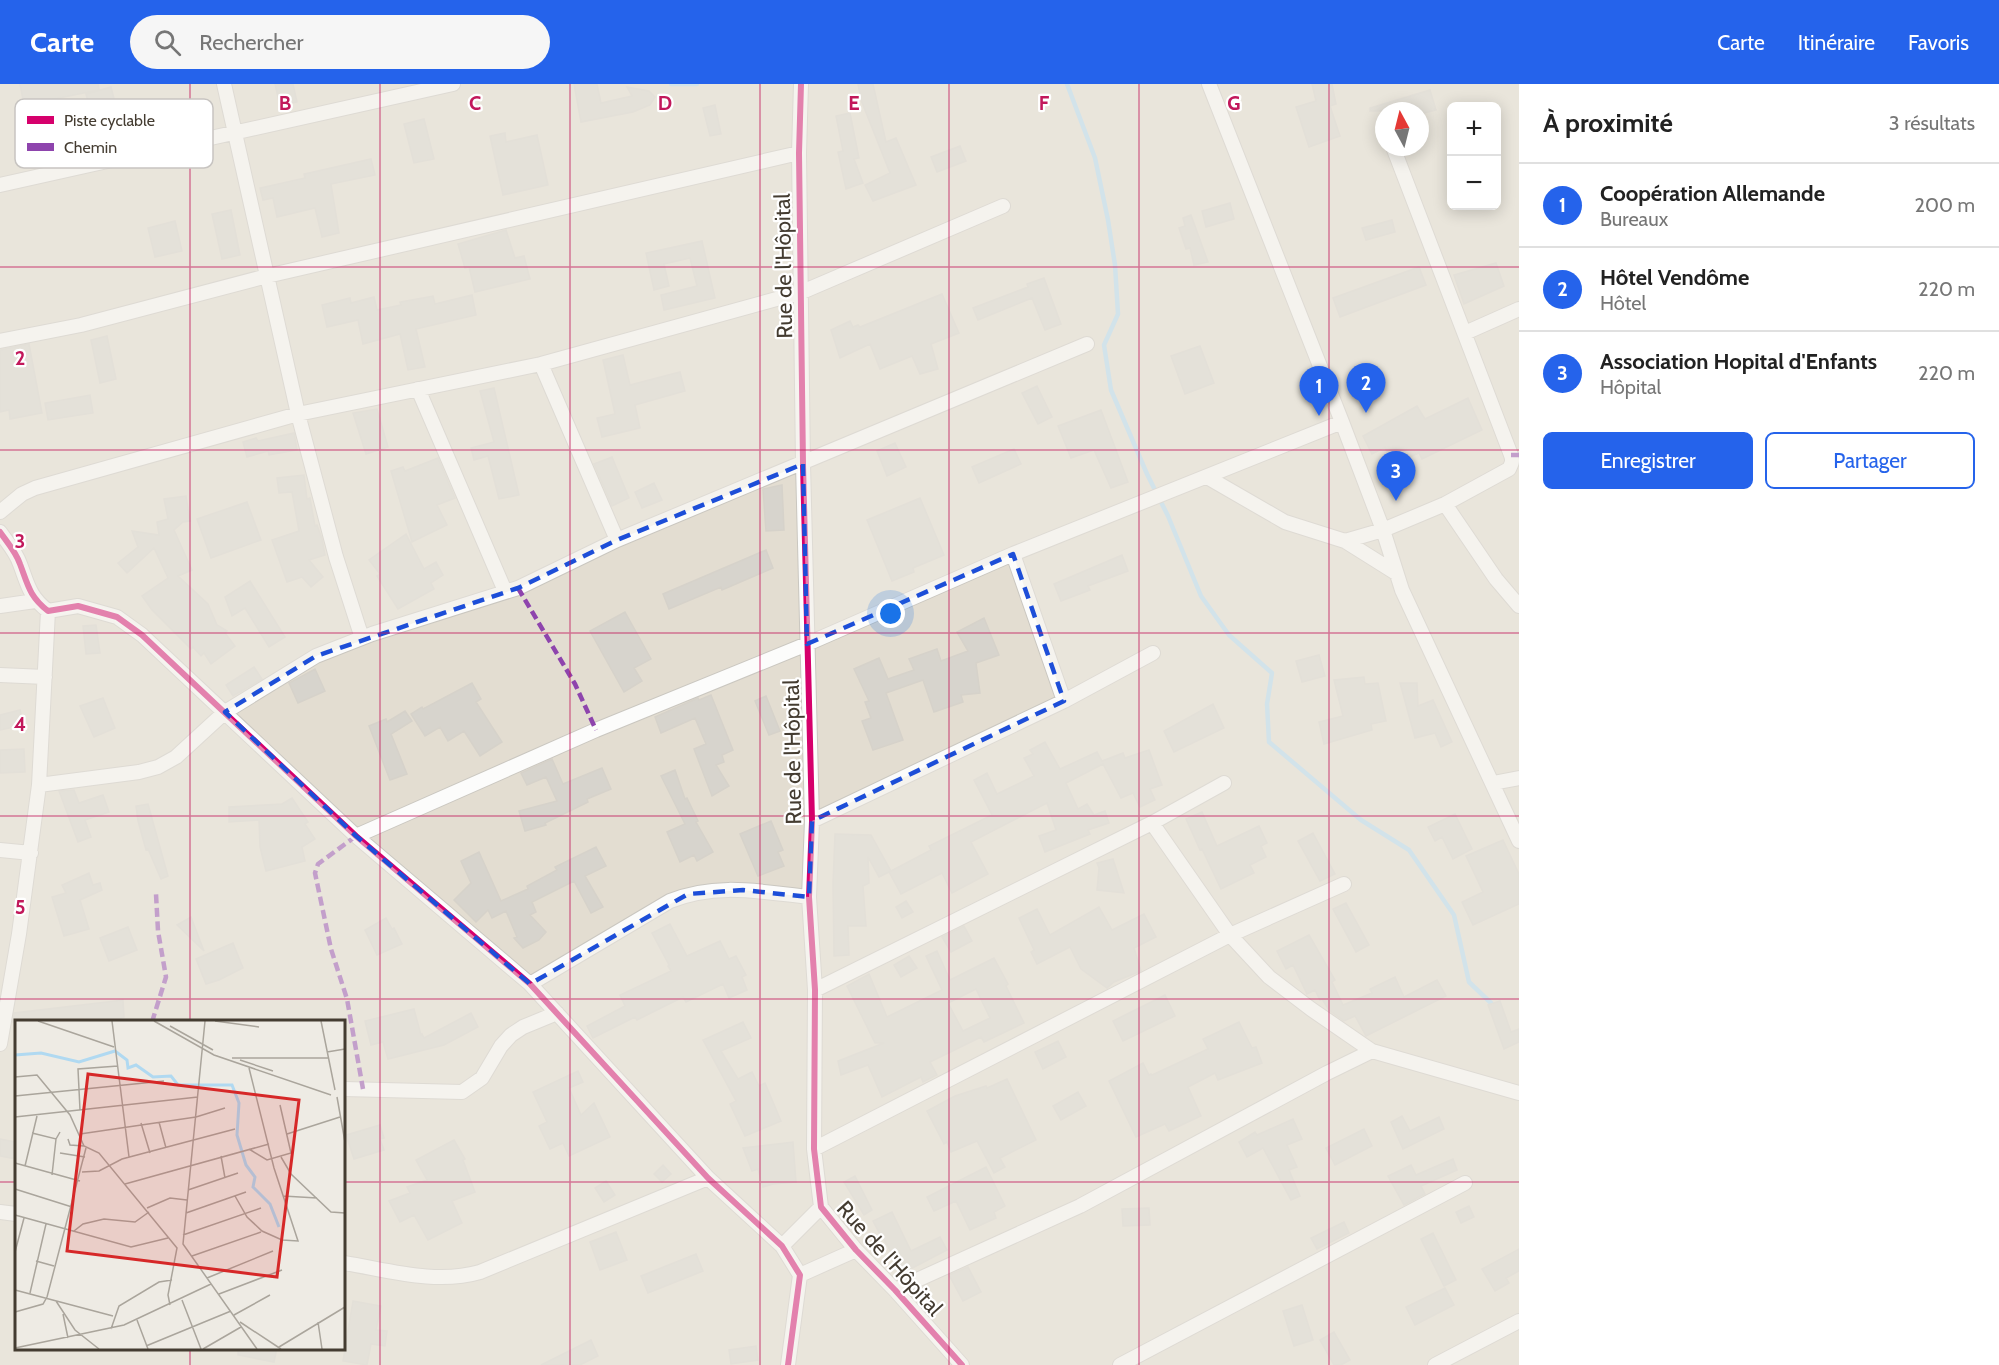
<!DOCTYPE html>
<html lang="fr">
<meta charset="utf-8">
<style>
:root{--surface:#fff;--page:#f6f6f6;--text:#222;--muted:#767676;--line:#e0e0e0;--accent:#2563eb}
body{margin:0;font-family:Cabin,sans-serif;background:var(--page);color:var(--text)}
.controls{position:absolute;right:18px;top:18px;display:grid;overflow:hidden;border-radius:9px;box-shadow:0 3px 15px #0003}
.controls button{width:54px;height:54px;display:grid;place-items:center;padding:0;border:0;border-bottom:2px solid var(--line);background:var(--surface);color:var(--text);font:30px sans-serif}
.compass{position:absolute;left:1375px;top:18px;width:54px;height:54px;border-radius:50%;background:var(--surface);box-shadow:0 3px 15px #0003;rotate:353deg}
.you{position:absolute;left:891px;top:530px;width:21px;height:21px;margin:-15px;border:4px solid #fff;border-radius:50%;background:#1a73e8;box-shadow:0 0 0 9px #1a73e833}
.badge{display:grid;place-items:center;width:39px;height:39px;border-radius:50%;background:var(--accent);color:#fff;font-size:20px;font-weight:700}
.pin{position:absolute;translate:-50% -50px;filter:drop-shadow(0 2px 3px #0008)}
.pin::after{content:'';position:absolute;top:32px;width:21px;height:18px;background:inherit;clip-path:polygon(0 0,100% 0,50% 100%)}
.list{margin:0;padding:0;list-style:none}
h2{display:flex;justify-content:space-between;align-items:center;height:78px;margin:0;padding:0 24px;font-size:26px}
h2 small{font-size:20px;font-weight:400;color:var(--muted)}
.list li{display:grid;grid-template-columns:39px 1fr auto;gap:18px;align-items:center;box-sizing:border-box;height:84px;padding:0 24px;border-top:2px solid var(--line)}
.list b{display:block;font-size:22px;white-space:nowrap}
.list p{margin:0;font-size:20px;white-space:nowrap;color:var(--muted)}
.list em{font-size:20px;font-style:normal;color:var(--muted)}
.actions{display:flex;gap:12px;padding:18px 24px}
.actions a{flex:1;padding:14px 0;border:2px solid var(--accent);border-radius:9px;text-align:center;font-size:21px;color:var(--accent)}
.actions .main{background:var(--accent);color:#fff}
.icon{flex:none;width:33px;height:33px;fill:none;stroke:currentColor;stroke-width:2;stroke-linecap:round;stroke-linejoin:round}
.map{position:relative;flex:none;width:1519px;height:1281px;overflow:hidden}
header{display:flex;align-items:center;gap:36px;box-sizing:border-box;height:84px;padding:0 30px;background:var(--accent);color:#fff}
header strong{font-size:28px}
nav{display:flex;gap:33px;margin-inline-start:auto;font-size:21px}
.search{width:420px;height:54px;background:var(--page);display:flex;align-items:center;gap:15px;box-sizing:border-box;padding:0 21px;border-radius:33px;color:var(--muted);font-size:22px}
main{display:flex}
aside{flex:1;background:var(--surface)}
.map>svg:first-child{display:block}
.residential{fill:#e3ddd1;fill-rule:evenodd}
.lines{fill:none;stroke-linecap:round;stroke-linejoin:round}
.stream{stroke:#b0d9f1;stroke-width:4.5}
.building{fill:#d7d4cd;stroke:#d6d2ca;stroke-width:1.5;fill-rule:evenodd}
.street-casing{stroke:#cac7c0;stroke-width:16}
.street{stroke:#fcfcfb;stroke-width:14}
.quiet{stroke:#8e44ad;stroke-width:4.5;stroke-dasharray:9 4.5;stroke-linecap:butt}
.cycleway-casing{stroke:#fff;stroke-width:10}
.cycleway{stroke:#d6006c;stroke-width:6}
.marked{fill:none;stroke:#1d4ed8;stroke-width:4.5;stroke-dasharray:12 8;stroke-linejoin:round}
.grid{fill:none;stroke:#c2185b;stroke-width:1.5;stroke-opacity:0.55}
.labels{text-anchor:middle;stroke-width:4.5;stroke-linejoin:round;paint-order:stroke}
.street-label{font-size:22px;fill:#443c31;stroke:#fff}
.inset-river{fill:none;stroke:#b0d9f1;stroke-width:3}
.inset-road{fill:none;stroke:#aaa59c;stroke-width:1.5}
.view{fill:#d62828;fill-opacity:0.15;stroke:#d62828;stroke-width:3}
.inset-edge{fill:none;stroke:#443c31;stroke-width:3}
.key{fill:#fff;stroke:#c7c4c1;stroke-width:1.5}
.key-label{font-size:16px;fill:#443c31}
.grid-label{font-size:20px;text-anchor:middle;font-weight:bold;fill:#c2185b;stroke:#fff;stroke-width:4.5;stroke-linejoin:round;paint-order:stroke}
</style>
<header>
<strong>Carte</strong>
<div class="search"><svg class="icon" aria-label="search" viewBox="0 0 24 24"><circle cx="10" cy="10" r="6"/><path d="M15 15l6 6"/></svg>Rechercher</div>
<nav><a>Carte</a><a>Itinéraire</a><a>Favoris</a></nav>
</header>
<main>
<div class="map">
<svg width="1519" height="1281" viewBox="0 0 1519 1281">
<rect width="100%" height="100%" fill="#eeebe4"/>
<path class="residential" d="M0,0H1519V1281H0ZM1452,22H1496V122H1452ZM1384,27H1420V63H1384ZM16,938H344V1264H16Z"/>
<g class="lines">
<path class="stream" d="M671,0H697
M1067,0L1095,74L1108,136L1115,181L1118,230L1104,261L1111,306L1147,390L1168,432L1201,512L1229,551L1272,589L1267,620L1269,658L1361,736L1409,766L1454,831L1469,898L1491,919"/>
</g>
<path class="building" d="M20,0H98L99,6L24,21Z
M275,0H293L297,18L280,22Z
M574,0H597L601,19L632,12L627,3L649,7L655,13L650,21L633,28L581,38Z
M858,0H873L886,58L896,54L916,101L873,117L865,101L890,89L861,16Z
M1312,0H1332L1336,20L1330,22L1340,52L1309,63L1296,23L1316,17Z
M111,3L122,46L97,52L86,10Z
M1430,6L1436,26L1420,30V27H1370V24Z
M715,21L721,50L710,52L703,24Z
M850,29L859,74L854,75L863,99L846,105L838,68L843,67L836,32Z
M424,35L434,75L414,79L404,40Z
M505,49L506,58L537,51L548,101L503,111L490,52Z
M960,62L966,77L937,88L931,73Z
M371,75L375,91L331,100L339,149L322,153L315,124L277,133L273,114L263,116L260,104L305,94L304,90Z
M1230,119L1234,135L1206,143L1202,127Z
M231,126L240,171L222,175L212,130Z
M1191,131L1208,178L1194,181L1190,164L1186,165L1179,144L1185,142L1183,134Z
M1392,136L1395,148L1366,156L1362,144Z
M175,137L182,167L155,173L148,144Z
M506,146L515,174L524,172L530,195L475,208L469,183L465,184L458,160Z
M702,157L715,214L664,226L661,211L697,202L690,174L664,180L669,202L654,206L646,169Z
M1496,179L1504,202L1464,220L1454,191Z
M1419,183L1426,201L1340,233L1333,214Z
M1044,194L1061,240L1045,246L1032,214L978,236L973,224L1028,203L1027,200Z
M942,210L959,249L931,260L938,285L920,290L912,272L880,285L870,260L840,274L831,246L850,237L853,243L858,241L860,243Z
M472,211L476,231L416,245L425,283L408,286L400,250L363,260L358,236L327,243L322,221L350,214L351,219L374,213L377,226L401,221L400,218L433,212L435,220Z
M107,252L116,295L100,299L91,256Z
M29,260L42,329L10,335L9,326L0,328V266Z
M1200,262L1214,299L1185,310L1171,272Z
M623,271L630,301L680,288L685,307L635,321L640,344L602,353L597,334L615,330L603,276Z
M1037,302L1052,333L1038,340L1022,309Z
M494,304L519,411L499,415L488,372L474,376L471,364L494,358L480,307Z
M90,311L93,329L48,336L45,319Z
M1468,314L1482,346L1422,375L1419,369L1392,380L1385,363L1372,370L1363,352L1417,322L1425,335Z
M377,325L388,363L366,370L353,329Z
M1101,326L1128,398L1111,404L1094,366L1071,374L1058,342Z
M294,349L297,366L269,371L268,367L247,373L243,358L256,354L258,357Z
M895,359L906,383L887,392L877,367Z
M1014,365L1021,380L979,399L972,383Z
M612,373L629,414L612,422L594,380Z
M438,374L455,414L437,421L447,441L412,458L391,387L403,383L405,387Z
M304,391L307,415L310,414L315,442L317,441L322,455L325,471L309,476L323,493L311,503L302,493L287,498L272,456L299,447L292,408L279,409L277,394Z
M654,399L662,416L642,424L635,408Z
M782,401L784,446L766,447L763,405Z
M186,412L190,437L183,438L174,446L192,486L178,492L208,520L217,541L227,547L225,549L235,562L211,580L204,569L201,572L193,563L191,565L152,526L142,512L168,494L154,464L127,489L118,479L138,463L132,447L159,451L157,438L168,435L164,415Z
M920,414L944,471L913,484L914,488L892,497L867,436Z
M247,418L261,456L211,474L197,435Z
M406,450L424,485L436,478L443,491L431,499L434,505L398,525L377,492L380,490L369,476Z
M766,466L773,484L722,506L721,503L669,525L663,510Z
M1122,471L1128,487L1088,502L1090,506L1061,517L1054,500Z
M250,497L285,553L269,563L245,524L232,532L225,513Z
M625,528L651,575L634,584L642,597L624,608L590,547Z
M984,534L999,571L976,579L980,609L961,611L963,618L934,628L923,596L886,609L903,656L873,666L862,637L871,634L865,618L869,617L854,585L879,574L888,595L914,586L909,575L937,565L941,577L968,567L957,548Z
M96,541L100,569L86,570L83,542Z
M1319,571L1325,592L1302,598L1296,577Z
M254,583L262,595L233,612L226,601Z
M315,585L325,607L298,619L289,599Z
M1364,593L1365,600L1378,599L1386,637L1371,640L1372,646L1324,660L1319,638L1343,632L1334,596Z
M472,599L481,615L476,618L502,658L480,672L464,647L448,657L440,643L425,652L411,630L422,623L423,625Z
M1400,599H1417L1418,622L1433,616L1452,658L1441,663L1435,649L1415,654Z
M711,611L733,666L722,671L724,678L716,681L729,702L712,712L694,665L706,660L695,634L661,649L655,633L698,614L699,616Z
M766,612L780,647L769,651L755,617Z
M103,614L115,644L94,653L80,622Z
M1213,620L1224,644L1174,668L1164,647Z
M20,626L24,641L0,646V631Z
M405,627L412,637L391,650L407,690L390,696L369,642L386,635L387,638Z
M1045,658L1060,685L1097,668L1102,677L1123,669L1125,674L1149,666L1162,701L1150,705L1155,716L1140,723L1133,709L1121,714L1103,680L1066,699L1078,725L1087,720L1094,731L1105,727L1109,739L1088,746L1090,750L1045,768L1039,752L1056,746L1047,719L971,758L988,790L952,809L942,789L901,810L889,788L879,793L868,773L869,799L863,802L866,842H848L849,871L834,872L833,800L835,750L871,751L891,787L931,766L929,762L992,731L974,696L987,689L997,710L1034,692L1024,674L1033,670L1030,666Z
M24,665L25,688L0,689V666Z
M552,675L563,700L602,684L611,705L587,715L588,718L545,739L546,741L525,747L519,727L557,717L546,693L527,701L521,689Z
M675,686L685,715L687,714L698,737L696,738L713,768L697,777L694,771L680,778L667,748L685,740L661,692Z
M74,706L79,719L103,711L109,728L85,736L91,753L78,758L59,707Z
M292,714L308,738L305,740L315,755L302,763L305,777L266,787L260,763L259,736L229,738V723L282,720Z
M148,720L168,792L161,795L148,765L146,766L138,737L136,722Z
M1202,728L1217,762L1259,742L1267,759L1261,762L1266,773L1250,781L1254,789L1221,805L1202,765L1200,766L1186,735Z
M1455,730L1472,765L1453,775L1442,753L1435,757L1428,743Z
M771,737L783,766L778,768L784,782L758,792L740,750Z
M1313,749L1335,790L1320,797L1298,757Z
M1503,756L1519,790V820L1473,841L1462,818L1483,808L1466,772Z
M596,763L606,782L585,792L603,823L591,829L574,797L532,818L536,828L530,831L546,848L539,856L523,864L514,854L517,853L506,827L492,834L488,826L476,838L454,816L471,799L461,777L479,768L501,817L528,805L527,802L557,786L555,783Z
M1113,775L1124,809L1097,806L1099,784L1097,779Z
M89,789L93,801L100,799L102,806L80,816L89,845L64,852L52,813L66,809L62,801Z
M906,817L913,828L902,834L896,823Z
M1346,819L1369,861L1356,868L1333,825Z
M1099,823L1112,846L1144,830L1156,853L1134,864L1141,887L1114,898L1107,904L1081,885L1070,863L1037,880L1031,868L1034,866L1019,834L1037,825L1050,851Z
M191,833L204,867L177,841Z
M386,834L392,845L394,844L402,860L377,871L365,846Z
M670,840L687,872L720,857L729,875L736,872L746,891L742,893L747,906L729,914L723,900L686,918L683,913L637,936L635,933L593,954L587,942L625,922L620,911L671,887L668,882L669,881L652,849Z
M964,842L972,857L951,868L942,853Z
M128,843L137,866L109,877L100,854Z
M1309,851L1335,896L1332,898L1343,921L1372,909L1370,905L1395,893L1404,913L1437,896L1446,912L1366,952L1355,932L1344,937L1329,926L1322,915L1320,916L1315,906L1307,910L1293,881L1286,885L1277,867Z
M233,859L243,884L219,896L206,900L196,875Z
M937,867L950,896L994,874L1008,900L1006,902L1024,939L984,958L981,953L930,978L937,991L923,998L921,993L882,1013L868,981L841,991L838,977L884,959H875L847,902L869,890L887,933L942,906L926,872ZM976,905L990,934L963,947L948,919Z
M909,872L917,884L901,893L894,881Z
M1165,911L1175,932L1123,957L1113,937Z
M123,916L124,933L121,934L122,938H13L14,929Z
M1500,917L1511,948L1519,945V958L1504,965L1488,921Z
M414,925L421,951L422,950L424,954L471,929L478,943L444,961L388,975L383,958L371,961L365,937Z
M743,938L751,954L721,967L738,995L752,988L759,1002L765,999L781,1037L745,1052L730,1020L736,1017L703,956Z
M1239,938L1252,964L1256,963L1262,979L1218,996L1215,989L1188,1003L1201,1032L1169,1047L1165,1040L1136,1053L1109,997L1143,979L1149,991L1151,990L1152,991L1208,965L1203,955Z
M1058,957L1066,973L1043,985L1035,968Z
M578,987L583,998L569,1004L581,1031L594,1019L610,1053L569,1072L563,1059L550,1065L539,1042L547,1038L533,1008Z
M1007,995L1036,1056L1000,1074L1005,1083L994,1089L977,1057L951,1068L947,1058L944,1060L927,1027L955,1012L986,1002L987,1004Z
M1078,1008L1086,1022L1061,1036L1053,1022Z
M1402,1032L1410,1047L1439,1033L1444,1045L1403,1065L1391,1038Z
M1293,1035L1302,1055L1287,1061L1297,1083L1289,1086L1300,1112L1291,1116L1263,1064L1247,1073L1239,1058L1255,1048L1257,1051Z
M380,1041L384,1054L380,1055L384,1066L354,1075L346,1051Z
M1364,1045L1372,1062L1335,1081L1326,1064Z
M0,1055L16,1058V1075L0,1072Z
M454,1056L465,1075L463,1076L475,1108L452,1117L462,1139L428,1156L414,1131L400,1138L389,1117L410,1109L407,1103L427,1096L416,1076Z
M793,1058L796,1098L773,1100L763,1103L758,1085L752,1087L743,1064Z
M1453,1075L1457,1086L1421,1102L1425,1110L1404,1121L1388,1092L1411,1081L1416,1091Z
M663,1081L671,1090L662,1098L654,1090Z
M986,1083L1005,1122L994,1128L996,1134L970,1146L956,1117L934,1127L927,1113Z
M855,1092L872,1126L864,1131L844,1098Z
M606,1097L615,1111L604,1118L595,1104Z
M1469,1122L1474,1133L1461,1139L1456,1128Z
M1149,1124L1150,1141L1123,1142L1122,1125Z
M892,1128L911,1167L940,1153L947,1166L903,1189L883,1154H882L873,1137Z
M1344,1138L1349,1149L1317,1165L1311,1154Z
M616,1148L627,1176L600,1186L590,1158Z
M1433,1149L1456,1196L1444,1202L1421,1155Z
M1519,1165V1187L1506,1194L1509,1199L1495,1207L1482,1185Z
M696,1170L703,1187L648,1209L641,1192Z
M968,1183L981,1208L963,1217L949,1191Z
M1445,1204L1454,1221L1415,1241L1406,1223Z
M353,1217L381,1222L376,1246L387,1247L385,1262L371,1260L367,1281L343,1277Z
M1302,1221L1313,1256L1294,1262L1283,1227Z
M1334,1248L1350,1276L1341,1281H1334L1320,1256Z
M591,1256L598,1272L580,1281H541Z
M756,1262L758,1276L731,1280L729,1266Z
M238,1264H277L274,1278L238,1271Z"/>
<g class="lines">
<g class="street-casing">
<path id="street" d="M224,0L298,330L336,473L362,554
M801,0L799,69L803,380L812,737L809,813L815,906L814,1065L821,1123L856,1166L895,1206L962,1281
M1209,0L1342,338L1383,446L1402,506L1519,757
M0,101L453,0
M1465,249L1519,225
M0,257L81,241L267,192L799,69
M541,280L617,456
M418,305L505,507
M1207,393L1285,438L1345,457L1383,446L1445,420L1509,385C1512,379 1513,377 1511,371L1393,63
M1445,420L1496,495L1519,522
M0,428L22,410L35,404L298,330L541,280L802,208L1003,122
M0,448C7,458 16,468 20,480C28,501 29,512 48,527L78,522L117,533L142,551L356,752L530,900L708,1094L782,1162L800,1191L788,1281
M1345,457L1396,489
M1013,470L1064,617
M0,522L35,517
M0,591L45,593
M1493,699L1519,694
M39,701L139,688L158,683L176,673L225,628L316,572L372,550L518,504L617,456L1087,260
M812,737L1064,617L1153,569
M1152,739L1230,851L1269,893L1311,925L1372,967L1519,1009
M356,752L596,646L807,560L1013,470L1342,338
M0,766L31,769
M530,900L670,817C717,798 761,808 809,813
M815,906L1152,739L1224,699
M0,960L19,850L39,701L48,527
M344,1005L462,1008L482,994L501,962L511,951L523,943L557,929
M814,1065L1230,851L1344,800
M0,1128L16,1130
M782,1162L821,1123
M344,1179C388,1186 436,1201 480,1188L708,1094
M800,1191L856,1166
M895,1206L1080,1122L1327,989L1372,967
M1120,1281L1465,1099
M1435,1281L1519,1237"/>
</g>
<use href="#street" class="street"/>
<path class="quiet" d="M1511,371H1519
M518,504L575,600L596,646
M356,752L318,780L315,789L331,865L347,915L363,1005
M152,938L166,893L158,847L156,810"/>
<g class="cycleway-casing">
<path id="cycleway" d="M801,0L799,69L803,380L812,737L809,813L815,906L814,1065L821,1123L856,1166L895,1206L962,1281
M0,448C7,458 16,468 20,480C28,501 29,512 48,527L78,522L117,533L142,551L356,752L530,900L708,1094L782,1162L800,1191L788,1281"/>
</g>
<use href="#cycleway" class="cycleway"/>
</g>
<path d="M0 0H1519V1281H0ZM803,380L807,560L1013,470L1064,617L812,737L809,813L743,806L688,810L530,900L356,752L225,628L316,572L518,504L617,456Z" fill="#eeebe4" fill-opacity=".55" fill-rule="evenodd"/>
<path class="marked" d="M803,380L807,560L1013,470L1064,617L812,737L809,813L743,806L688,810L530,900L356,752L225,628L316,572L518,504L617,456Z"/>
<path class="grid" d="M190,0V938M380,0V1281M570,0V1281M760,0V1281M949,0V1281M1139,0V1281M1329,0V1281M0,183H1519M0,366H1519M0,549H1519M0,732H1519M0,915H1519M0,1098H16M344,1098H1519M190,1264V1281"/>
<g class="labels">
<g class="street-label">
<text transform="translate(783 182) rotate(-91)" y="8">Rue de l'Hôpital</text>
<text transform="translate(792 668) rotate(-91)" y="8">Rue de l'Hôpital</text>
<text transform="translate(890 1174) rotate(48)" y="8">Rue de l'Hôpital</text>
</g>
</g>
<g transform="translate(15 936)">
<rect width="330" height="330" fill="#eeebe4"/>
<path class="inset-river" d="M0,35L26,33L64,42L100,31L112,40L113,48L121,45L138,57L156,56L163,65H217L224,83L222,115L231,145L240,157L238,167L255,184L264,207"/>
<path class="inset-road" d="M23,1L99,27M97,1L114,137M139,1L199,35L316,75M190,1L168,224L242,329M200,1L244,7M306,1L320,70M155,6L198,30M312,32L330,29M217,38H313M225,40L258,51M0,57L22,55L55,95L69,126L84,133L162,228L153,275L155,285M0,76L149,61M322,77L330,122M65,90L63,49L103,46M0,97L183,77M144,102L151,128M126,103L135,133M17,113L41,119L45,112M65,114L181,97L210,88M272,114L325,97M53,119L55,125L69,126M234,129L252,140L276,133L265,85M45,133L70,137M206,136L210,158M266,137L276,154L316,192L330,193M0,143L65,161M10,146L22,96M67,152L84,151L107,139L220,109M37,155L41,119M110,164L254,124M0,169L57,187M173,170L223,153M220,176L232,197L247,211L267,220L283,221L259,148L234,48M268,176L302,178M132,188L155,178L172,180M171,193L231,172M0,195L116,227L153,218M59,211L68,204L89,199L120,202L134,192M168,215L246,188M0,232L9,198M177,236L246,212M21,241L39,246M192,258L258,231M0,270L98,296M15,273L31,204M204,274L267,250M167,280L186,329M41,281L60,310L84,329M0,292L28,284L32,277L71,128M48,294L53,318M219,295L255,275M122,300L133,329M225,302L266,329M303,302L307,329M96,309L104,286L144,262L157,260M131,326L216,291M264,327L330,287M0,328L109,305L196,264M188,329L226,307"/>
<path class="view" d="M73,54L284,80L262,257L52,231Z"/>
<rect width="330" height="330" class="inset-edge"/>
</g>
<rect x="15" y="15" width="198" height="69" rx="9" class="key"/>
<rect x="27" y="32" width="27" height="8" fill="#d6006c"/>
<rect x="27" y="59" width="27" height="8" fill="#8e44ad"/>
<g class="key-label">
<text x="64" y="42">Piste cyclable</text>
<text x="64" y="69">Chemin</text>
</g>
<g class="grid-label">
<text x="285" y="26">B</text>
<text x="475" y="26">C</text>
<text x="665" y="26">D</text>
<text x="854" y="26">E</text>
<text x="1044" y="26">F</text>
<text x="1234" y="26">G</text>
<text x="20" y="281">2</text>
<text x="20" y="464">3</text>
<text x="20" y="647">4</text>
<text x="20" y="830">5</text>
</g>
</svg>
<div class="controls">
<button>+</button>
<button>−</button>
</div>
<svg class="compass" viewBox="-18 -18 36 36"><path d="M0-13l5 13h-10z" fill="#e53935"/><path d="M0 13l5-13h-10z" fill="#767676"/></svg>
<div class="you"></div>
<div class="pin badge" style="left:1319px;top:332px">1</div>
<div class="pin badge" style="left:1366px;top:329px">2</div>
<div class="pin badge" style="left:1396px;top:417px">3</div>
</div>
<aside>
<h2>À proximité<small>3 résultats</small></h2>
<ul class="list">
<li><span class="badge">1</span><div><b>Coopération Allemande</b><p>Bureaux</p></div><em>200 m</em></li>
<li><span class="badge">2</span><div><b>Hôtel Vendôme</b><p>Hôtel</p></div><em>220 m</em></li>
<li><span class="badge">3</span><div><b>Association Hopital d'Enfants</b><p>Hôpital</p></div><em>220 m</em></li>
</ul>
<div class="actions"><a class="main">Enregistrer</a><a>Partager</a></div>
</aside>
</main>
